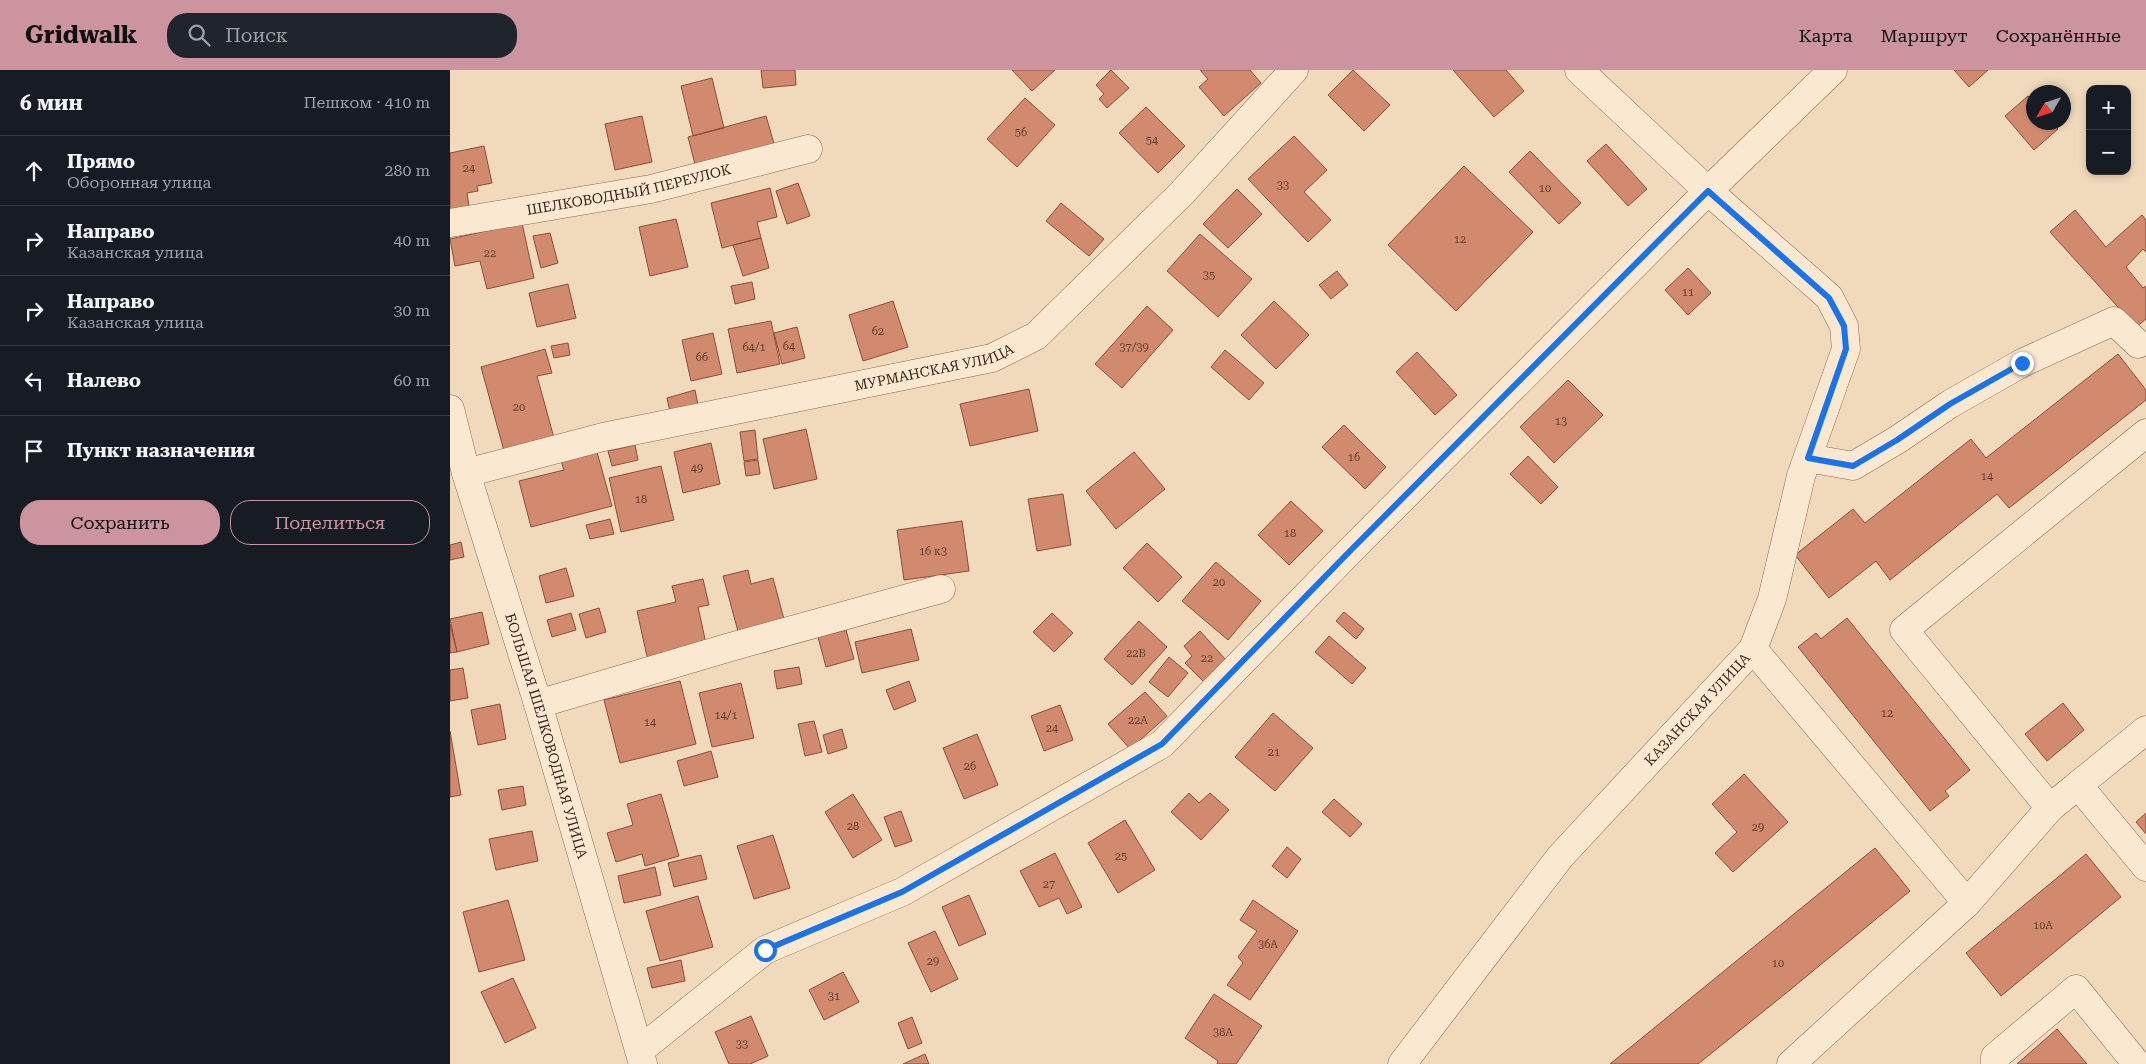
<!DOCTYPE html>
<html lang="ru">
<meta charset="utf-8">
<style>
:root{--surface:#171b24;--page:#20242c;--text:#f1f3f6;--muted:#9ea1a6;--line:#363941;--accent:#cb949e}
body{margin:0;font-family:"Roboto Serif",serif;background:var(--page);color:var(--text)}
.controls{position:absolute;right:15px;top:15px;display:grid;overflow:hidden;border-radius:10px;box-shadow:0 2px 8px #0003}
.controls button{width:45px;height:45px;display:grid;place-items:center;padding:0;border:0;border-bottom:1px solid var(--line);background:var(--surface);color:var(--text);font:25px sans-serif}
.compass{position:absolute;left:1576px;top:15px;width:45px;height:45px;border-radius:50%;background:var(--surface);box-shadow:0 2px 8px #0003;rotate:231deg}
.stop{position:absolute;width:15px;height:15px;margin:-11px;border:4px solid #1a73e8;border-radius:50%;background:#fff}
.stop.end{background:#1a73e8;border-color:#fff;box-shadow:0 1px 5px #0008}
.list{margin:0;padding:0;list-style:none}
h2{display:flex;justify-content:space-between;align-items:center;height:65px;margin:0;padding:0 20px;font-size:21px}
h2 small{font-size:16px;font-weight:400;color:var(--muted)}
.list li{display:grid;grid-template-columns:32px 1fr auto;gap:15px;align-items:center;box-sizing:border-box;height:70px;padding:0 20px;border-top:1px solid var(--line)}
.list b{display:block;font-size:19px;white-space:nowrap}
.list p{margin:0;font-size:16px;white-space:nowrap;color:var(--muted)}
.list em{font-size:16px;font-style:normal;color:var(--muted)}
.actions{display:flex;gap:10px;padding:15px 20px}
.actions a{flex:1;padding:11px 0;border:1px solid var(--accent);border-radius:20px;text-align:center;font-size:18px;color:var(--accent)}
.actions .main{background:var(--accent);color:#111}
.icon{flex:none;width:28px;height:28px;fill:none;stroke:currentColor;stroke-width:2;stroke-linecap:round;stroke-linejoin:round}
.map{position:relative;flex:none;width:1696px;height:994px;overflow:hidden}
header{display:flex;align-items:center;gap:30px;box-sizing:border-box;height:70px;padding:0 25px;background:var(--accent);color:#111}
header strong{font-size:24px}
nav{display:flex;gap:28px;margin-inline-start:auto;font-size:18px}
.search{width:350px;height:45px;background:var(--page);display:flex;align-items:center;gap:12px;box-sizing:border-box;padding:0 18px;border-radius:20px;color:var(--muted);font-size:19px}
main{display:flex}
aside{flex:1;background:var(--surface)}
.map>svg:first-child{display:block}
.building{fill:#d28a6f;stroke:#8a4d39}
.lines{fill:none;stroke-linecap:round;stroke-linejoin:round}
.minor-casing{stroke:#896955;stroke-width:29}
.minor{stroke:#fbe8d0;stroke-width:28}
.route{stroke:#1a73e8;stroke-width:6}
.labels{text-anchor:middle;stroke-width:4;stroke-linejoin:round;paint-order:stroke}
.number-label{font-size:11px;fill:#5e3e30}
.street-label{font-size:14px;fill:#37241b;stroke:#f8e5cc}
</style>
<header>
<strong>Gridwalk</strong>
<div class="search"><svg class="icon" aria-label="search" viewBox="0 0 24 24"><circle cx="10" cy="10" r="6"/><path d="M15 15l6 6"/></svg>Поиск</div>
<nav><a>Карта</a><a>Маршрут</a><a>Сохранённые</a></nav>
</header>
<main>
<aside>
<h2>6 мин<small>Пешком · 410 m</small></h2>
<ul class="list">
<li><svg class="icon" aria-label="ahead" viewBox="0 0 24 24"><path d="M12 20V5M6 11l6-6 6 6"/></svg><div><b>Прямо</b><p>Оборонная улица</p></div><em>280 m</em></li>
<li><svg class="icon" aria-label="right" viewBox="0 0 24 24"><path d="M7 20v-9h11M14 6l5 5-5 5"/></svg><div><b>Направо</b><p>Казанская улица</p></div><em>40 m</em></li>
<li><svg class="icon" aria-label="right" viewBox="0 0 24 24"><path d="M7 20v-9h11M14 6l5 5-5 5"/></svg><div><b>Направо</b><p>Казанская улица</p></div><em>30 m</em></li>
<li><svg class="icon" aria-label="left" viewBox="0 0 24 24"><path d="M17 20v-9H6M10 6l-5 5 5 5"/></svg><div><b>Налево</b></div><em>60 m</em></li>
<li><svg class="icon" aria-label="arrive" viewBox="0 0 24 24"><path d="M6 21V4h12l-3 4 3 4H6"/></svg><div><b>Пункт назначения</b></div></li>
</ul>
<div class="actions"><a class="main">Сохранить</a><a>Поделиться</a></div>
</aside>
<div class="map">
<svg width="1696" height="994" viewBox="0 0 1696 994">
<rect width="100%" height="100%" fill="#f1dabc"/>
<path class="building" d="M311,0H345L346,15L313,18Z
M562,0H605L582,21Z
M661,0L679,18L657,38L649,29L654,24L646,15Z
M750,0H800L811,13L774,46L749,17L758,9Z
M903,0L940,35L914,61L878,25Z
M1003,0H1056L1074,21L1044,47Z
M1504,0H1538L1519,17Z
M262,8L274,58L243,66L231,16Z
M1578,26L1584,31V52H1602L1608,59L1584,80L1555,46Z
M575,28L605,55L567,97L537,69Z
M696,37L735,76L708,103L669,63Z
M192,46L202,92L165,100L155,54Z
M316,46L325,77L246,98L238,67Z
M844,66L877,100L854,122L881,150L858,172L798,109Z
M1156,74L1197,119L1178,136L1137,91Z
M34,76L42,113L27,116L28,121L17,123L19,136L0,140V83Z
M1080,81L1131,133L1109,154L1059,102Z
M1014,96L1083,162L1006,241L938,175Z
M348,113L360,146L337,154L326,121Z
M320,118L327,147L307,152L311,168L272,178L261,133Z
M787,119L812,144L778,178L753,154Z
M611,133L654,169L639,186L596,151Z
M1625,140L1656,177L1692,145L1696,150V182L1693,179L1676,197L1693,218L1696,216V249L1686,257L1600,162Z
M226,149L238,197L200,206L189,157Z
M72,153L84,208L37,219L30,191L5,196L0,169Z
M100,163L108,193L91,198L83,166Z
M750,164L802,209L768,247L717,201Z
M311,168L319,198L293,206L283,175Z
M1238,198L1261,223L1238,245L1215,220Z
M887,201L898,215L881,229L869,215Z
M302,212L305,229L285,234L281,216Z
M118,214L126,248L87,257L79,223Z
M443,231L458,277L413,291L399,245Z
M824,231L859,265L826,299L791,265Z
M697,236L723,260L672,318L645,294Z
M321,251L330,294L287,303L278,259Z
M347,257L355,288L332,294L324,263Z
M263,263L272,304L241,311L232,270Z
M118,273L120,285L104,288L101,276Z
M95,279L102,303L87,306L104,368L54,381L31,297Z
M775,280L814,313L799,330L761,297Z
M967,282L1007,325L985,345L946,302Z
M1668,284L1696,320V330L1559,438L1547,424L1440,510L1426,491L1379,528L1345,485L1403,439L1415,453L1521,369L1536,388Z
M1118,310L1153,345L1104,393L1070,357Z
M579,319L588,361L520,376L510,334Z
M245,320L248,335L220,342L217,328Z
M894,355L936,397L915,419L872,377Z
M356,359L367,409L324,419L313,369Z
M305,360L308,389L294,391L290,362Z
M261,373L270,414L233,423L224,382Z
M185,375L188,390L162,396L158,381Z
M147,382L162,436L81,457L69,411L114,400L111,391Z
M684,382L715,419L666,459L636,421Z
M1078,386L1108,417L1091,434L1060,404Z
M308,390L310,404L296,406L294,392Z
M211,396L224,450L171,462L159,408Z
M613,424L621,475L587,481L578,429Z
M841,431L873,461L839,495L808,465Z
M160,449L164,464L140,469L136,455Z
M512,451L519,501L454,510L447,460Z
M11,472L14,487L0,490V475Z
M697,473L732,507L708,532L673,498Z
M766,492L811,531L778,570L732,531Z
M116,498L124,526L96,533L89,506Z
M298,500L301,514L323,508L335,553L289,565L273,506Z
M253,509L259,535L248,537L257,578L198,591L187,541L226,532L222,516Z
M149,538L156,562L136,568L129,544Z
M32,542L39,574L7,582L0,549Z
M894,542L914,559L906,569L886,551Z
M121,543L126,560L102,567L97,550Z
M602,543L623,563L604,582L583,562Z
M1397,548L1520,700L1495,721L1499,726L1480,741L1348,577L1366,563L1371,569Z
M689,551L717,577L682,615L654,589Z
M0,554L7,582L0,583Z
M461,559L469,590L412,603L405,572Z
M396,560L404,589L376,597L368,567Z
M750,561L776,590L755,613L735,593L742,586L734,576Z
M879,566L916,598L902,614L865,582Z
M719,587L738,603L718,627L699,612Z
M349,597L352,614L327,619L324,601Z
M13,598L18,628L0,631V600Z
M230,611L246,674L170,693L154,630Z
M459,611L466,631L444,640L436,620Z
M291,613L304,668L262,677L249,623Z
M695,622L717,646L680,679L658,654Z
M1613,633L1634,660L1597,691L1575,664Z
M50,634L56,669L28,675L21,640Z
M610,635L623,670L594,681L581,646Z
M823,643L863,678L825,721L785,687Z
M364,651L372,682L355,686L348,654Z
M392,659L397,678L378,684L373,665Z
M0,661L11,725L0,727Z
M527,664L548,715L514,729L493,678Z
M261,681L268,707L234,716L227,691Z
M1294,704L1338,752L1283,802L1265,783L1287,762L1262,734Z
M73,716L76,735L52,740L48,720Z
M739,723L749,733L760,723L779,740L751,770L721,742Z
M211,724L229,786L195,796L192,784L166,792L157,763L183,755L177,734Z
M403,724L432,770L403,788L375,742Z
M884,729L912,754L900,767L872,742Z
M451,741L462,771L445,777L434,747Z
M1696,743V764L1686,752Z
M675,750L705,800L668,823L638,773Z
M82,761L88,791L46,800L39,769Z
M323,765L340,818L304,829L287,776Z
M837,777L851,789L837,808L822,796Z
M1425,778L1460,821L1335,924L1248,994H1160Z
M605,783L632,837L617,844L609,828L589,837L570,801Z
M1636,784L1671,827L1551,926L1516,883Z
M251,785L257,809L224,817L218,793Z
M205,797L211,825L174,833L168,806Z
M519,825L536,864L509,876L492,837Z
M248,826L263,877L210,891L196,841Z
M58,830L75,890L29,902L13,842Z
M803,830L848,861L800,930L777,915L793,893L788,887L807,861L790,850Z
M485,861L508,909L481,922L458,873Z
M231,890L235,911L202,918L197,898Z
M393,902L409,932L374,950L359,920Z
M63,908L86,958L55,973L31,922Z
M764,924L812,956L786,994H767L768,991L735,968Z
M301,946L318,986L300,994H279L265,962Z
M462,947L472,973L458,979L448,953Z
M1607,959L1637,994H1567Z
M475,984L479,994H453Z"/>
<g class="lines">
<g class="minor-casing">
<g id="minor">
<path id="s1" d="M0,153L201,119L358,79"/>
<path id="s2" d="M0,339L16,403L88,634L193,994"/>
<path d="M1358,388L1403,396L1447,370L1500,334L1572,293L1664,251L1688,274"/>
<path id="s3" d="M16,403L153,367L542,288L586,266L732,123L844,0"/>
<path d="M1303,579L1517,833L1600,738L1628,715L1696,797"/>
<path d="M88,634L277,578L491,519"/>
<path d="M1628,715L1696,660"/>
<path d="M1600,738L1454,560L1696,363"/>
<path d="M190,980L315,880L452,822L712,674L898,483L1258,121L1383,0"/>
<path id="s4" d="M952,994L1110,787L1303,579L1322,529L1351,406L1396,279L1394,256L1379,227L1258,121L1129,0"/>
<path d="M1341,994L1517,833"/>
<path d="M1545,994V987L1626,919L1687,994"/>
</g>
</g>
<use href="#minor" class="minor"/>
</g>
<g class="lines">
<path class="route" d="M315,880L452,822L712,674L898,483L1258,121L1379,228L1394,256L1396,279L1358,388L1403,396L1447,370L1500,334L1572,293"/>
</g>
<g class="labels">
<g class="number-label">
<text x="571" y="66">56</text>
<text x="702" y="74">54</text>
<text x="19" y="102">24</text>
<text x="833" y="119">33</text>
<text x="1095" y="122">10</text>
<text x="1010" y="173">12</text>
<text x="40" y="187">22</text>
<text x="759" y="209">35</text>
<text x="1238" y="226">11</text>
<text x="428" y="265">62</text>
<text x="339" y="280">64</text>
<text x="304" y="281">64/1</text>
<text x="684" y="281">37/39</text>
<text x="252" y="291">66</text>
<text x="69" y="341">20</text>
<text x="1111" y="355">13</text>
<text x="904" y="391">16</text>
<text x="247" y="402">49</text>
<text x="1537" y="410">14</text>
<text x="191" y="433">18</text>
<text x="840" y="467">18</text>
<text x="483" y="485">16 к3</text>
<text x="769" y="516">20</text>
<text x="686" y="587">22В</text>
<text x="757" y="592">22</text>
<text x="1437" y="647">12</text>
<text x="276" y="649">14/1</text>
<text x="688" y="654">22А</text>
<text x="200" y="656">14</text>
<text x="602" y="662">24</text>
<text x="824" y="686">21</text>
<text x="520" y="700">26</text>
<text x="403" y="760">28</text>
<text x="1308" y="761">29</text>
<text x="671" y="790">25</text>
<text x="599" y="818">27</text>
<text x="1593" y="859">10А</text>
<text x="818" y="878">36А</text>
<text x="483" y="895">29</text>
<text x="1328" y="897">10</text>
<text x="384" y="930">31</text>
<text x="773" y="966">38А</text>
<text x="292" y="978">33</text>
</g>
<g class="street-label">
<text dy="5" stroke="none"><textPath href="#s1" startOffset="182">ШЕЛКОВОДНЫЙ ПЕРЕУЛОК</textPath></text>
<text dy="5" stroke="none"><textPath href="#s3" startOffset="480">МУРМАНСКАЯ УЛИЦА</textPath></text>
<text dy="5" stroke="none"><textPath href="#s4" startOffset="462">КАЗАНСКАЯ УЛИЦА</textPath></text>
<text dy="5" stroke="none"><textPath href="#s2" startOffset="341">БОЛЬШАЯ ШЕЛКОВОДНАЯ УЛИЦА</textPath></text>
</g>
</g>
</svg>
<div class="controls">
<button>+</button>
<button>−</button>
</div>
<svg class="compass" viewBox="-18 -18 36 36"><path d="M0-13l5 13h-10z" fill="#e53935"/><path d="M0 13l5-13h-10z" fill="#9ea1a6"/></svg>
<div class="stop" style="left:315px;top:880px"></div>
<div class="stop end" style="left:1572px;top:293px"></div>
</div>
</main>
